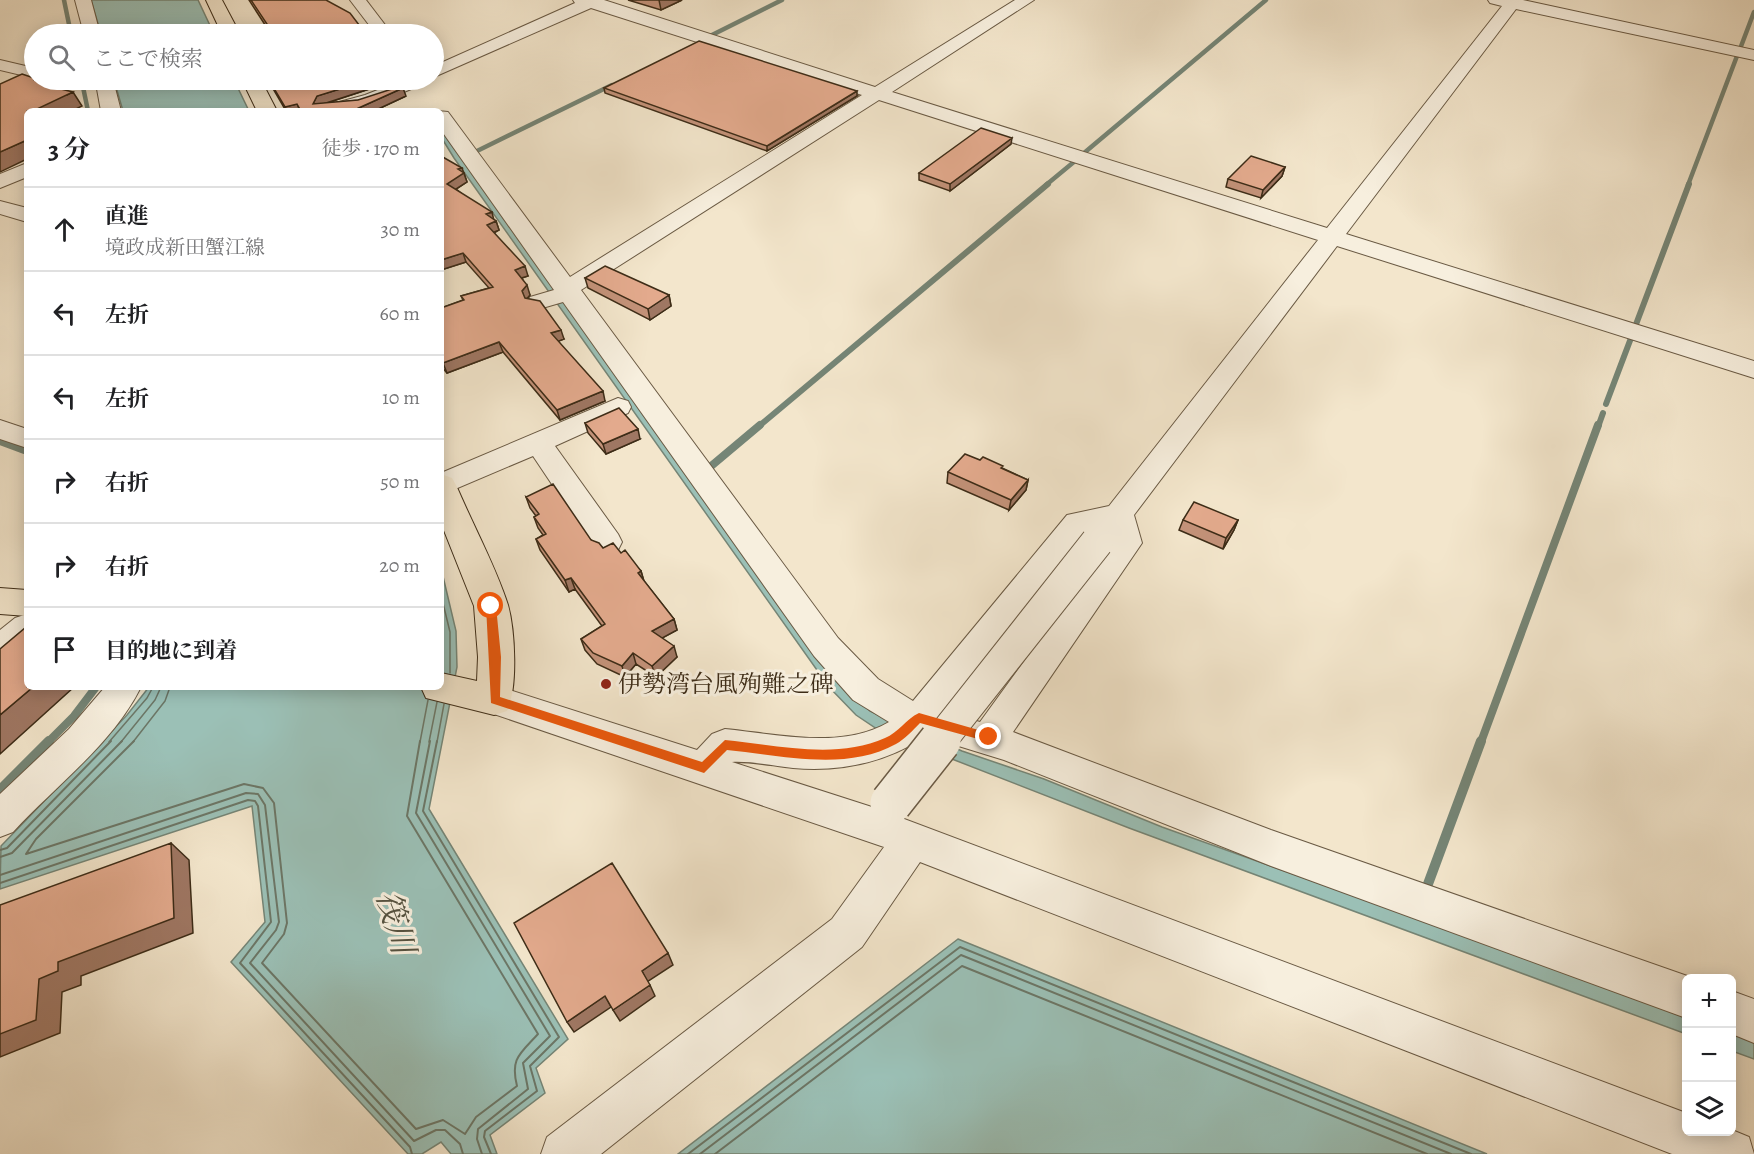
<!DOCTYPE html>
<html lang="ja">
<meta charset="utf-8">
<style>
:root{--surface:#fff;--page:#f2f2f2;--text:#202124;--muted:#757577;--line:#e0e0e0}
body{margin:0;font-family:Alegreya,"Noto Serif JP",serif;background:var(--page);color:var(--text)}
.controls{position:absolute;right:18px;bottom:18px;display:grid;overflow:hidden;border-radius:9px;box-shadow:0 3px 15px #0003}
.controls button{width:54px;height:54px;display:grid;place-items:center;padding:0;border:0;border-bottom:2px solid var(--line);background:var(--surface);color:var(--text);font:30px sans-serif}
.stop{position:absolute;width:18px;height:18px;margin:-14px;border:4px solid #ea580c;border-radius:50%;background:#fff}
.stop.end{background:#ea580c;border-color:#fff;box-shadow:0 2px 6px #0008}
.list{margin:0;padding:0;list-style:none}
h2{display:flex;justify-content:space-between;align-items:center;height:78px;margin:0;padding:0 24px;font-size:26px}
h2 small{font-size:20px;font-weight:400;color:var(--muted)}
.list li{display:grid;grid-template-columns:39px 1fr auto;gap:18px;align-items:center;box-sizing:border-box;height:84px;padding:0 24px;border-top:2px solid var(--line)}
.list b{display:block;font-size:22px;white-space:nowrap}
.list p{margin:0;font-size:20px;white-space:nowrap;color:var(--muted)}
.list em{font-size:20px;font-style:normal;color:var(--muted)}
.icon{flex:none;width:33px;height:33px;fill:none;stroke:currentColor;stroke-width:2;stroke-linecap:round;stroke-linejoin:round}
.map{position:relative;flex:none;width:1754px;height:1154px;overflow:hidden}
.search{position:absolute;background:var(--surface);box-shadow:0 3px 15px #0003;left:24px;top:24px;width:420px;height:66px;display:flex;align-items:center;gap:15px;box-sizing:border-box;padding:0 21px;border-radius:33px;color:var(--muted);font-size:22px}
.panel{position:absolute;background:var(--surface);box-shadow:0 3px 15px #0003;left:24px;top:108px;width:420px;height:582px;border-radius:9px}
.map>svg:first-child{display:block}
.water{fill:#9bc0b6;stroke:#758576;stroke-width:1.5}
.lines{fill:none;stroke-linecap:round;stroke-linejoin:round}
.shore-far1{stroke:#6c7666;stroke-width:1.5}
.shore{stroke:#6c7666;stroke-width:2}
.stream-far3{stroke:#758576;stroke-width:4.5}
.stream-far2{stroke:#758576;stroke-width:6}
.stream-far1{stroke:#758576;stroke-width:8}
.stream{stroke:#758576;stroke-width:10}
.minor-casing{stroke:#6a5a44;stroke-width:2}
.major-casing{stroke:#3d2c17;stroke-width:2}
.minor{fill:#f7efde;fill-rule:evenodd}
.major{fill:#f3e6cc;fill-rule:evenodd}
.minor-bridge-far1-casing{stroke:#6a5a44;stroke-width:34;stroke-linecap:butt}
.minor-bridge-casing{stroke:#6a5a44;stroke-width:44;stroke-linecap:butt}
.minor-bridge-far1{stroke:#f7efde;stroke-width:32}
.minor-bridge{stroke:#f7efde;stroke-width:41}
.wall{fill:#c39279;stroke:#3d2c17;stroke-width:1.5}
.shaded-wall{fill:#9f7763;stroke:#3d2c17;stroke-width:1.5}
.building{fill:#e3aa8d;stroke:#3d2c17;stroke-width:1.5}
.route{fill:#ea580c}
.poi-dot{fill:#8f2418;stroke:#f7efde;stroke-width:2}
.labels{text-anchor:middle;stroke-width:6;stroke-linejoin:round;paint-order:stroke}
.poi-label{font-size:24px;fill:#3d2c17;stroke:#f7efde;text-anchor:start}
.near-water-label{font-size:32px;font-style:italic;fill:#54513f;stroke:#f7efde}
</style>
<div class="map">
<svg width="1754" height="1154" viewBox="0 0 1754 1154">
<rect width="100%" height="100%" fill="#f3e6cc"/>
<filter id="stains"><feTurbulence type="fractalNoise" baseFrequency=".00333" numOctaves="4"/><feColorMatrix values="0 0 0 0 .2 0 0 0 0 .09 0 0 0 0 .02 0 0 0 .5 -.17"/></filter>
<radialGradient id="worn" r=".72"><stop offset=".6" stop-color="#630" stop-opacity="0"/><stop offset="1" stop-color="#630" stop-opacity=".3"/></radialGradient>
<path class="water" d="M91,0H198L214,34H101Z
M114,80H234L249,111H123Z
M441,129L845,687L870,711L962,751L1044,779L1162,827L1686,1015V1034L1129,828L880,731L856,715L829,687L454,158L441,137Z
M441,568L456,631L457,667L429,809L568,1039L536,1068L545,1093L490,1135L497,1154H451L441,1142L422,1154H408L231,962L265,922L252,806L0,889L1,846L127,715L149,687H441Z
M958,939L1487,1154H678Z
M1732,1032L1754,1040V1059L1732,1051Z"/>
<g class="lines">
<path class="shore-far1" d="M441,595L450,632V673
M109,742L147,698L153,687
M121,742L155,700L161,687
M133,742L165,701L170,687
M420,742L428,700
M429,742L437,702
M437,742L444,704"/>
<path class="shore" d="M134,741L36,839L26,854L244,784L263,788L274,803L287,923L284,934L262,963L416,1129L443,1120L465,1134L476,1117L517,1086C510,1058 520,1054 538,1034L407,816L420,741
M430,741L416,813L550,1036L523,1063L528,1089L478,1129L477,1139L482,1154
M437,741L423,811L559,1037L530,1066L537,1091L485,1131L484,1137L491,1154
M0,850L7,848L111,741
M0,857L12,853L122,741
M0,875L246,793L258,794L265,805L279,922L276,930L250,963L414,1141L436,1130H445L460,1144L463,1154
M0,883L248,800L255,801L258,806L271,922L240,963L410,1147L412,1154
M688,1154L960,947L1471,1154
M700,1154L961,955L1451,1154
M715,1154L962,966L1427,1154"/>
<path class="stream-far3" d="M64,0L71,34
M708,37L782,0
M1740,49L1754,12
M83,87L88,111
M477,151L612,85
M1084,153L1266,0
M1046,185L1075,161
M1688,185L1737,56"/>
<path class="stream-far2" d="M1635,327L1689,184
M1606,404L1631,338
M758,427L1048,184
M1598,427L1603,413"/>
<path class="stream-far1" d="M0,441L27,451
M710,467L760,425
M48,742L74,716L96,687
M1481,742L1598,425"/>
<path class="stream" d="M0,790L49,741
M1428,884L1481,741"/>
<g class="minor-casing">
<path id="minor" d="M75,0H91L100,34H84Z
M350,0H366L392,34H376Z
M573,0H604L875,87L1015,0H1034L892,92L1327,228L1502,6L1490,3L1488,0H1523L1754,50V60L1516,9L1346,234L1754,361V378L1337,246L1134,515L1142,543L1013,732L1271,830L1693,978H1686V1018L1271,866L1004,760L926,736C886,763 840,772 793,768C773,766 752,761 732,762L875,808L1686,1113V1132L1732,1130L1749,1137L1754,1154H1672L920,862L862,947L601,1154H541L547,1137L832,919L884,847L482,710L477,700L482,690L494,685L697,750L712,734L725,729C778,734 841,750 889,722L853,700L814,656L563,302L539,309L530,307L527,302L530,297L554,290L441,130V111H438L448,112L570,277L862,95L591,8L434,77V66L575,3ZM879,100L1318,240L1109,506L1067,515L913,701L878,679L838,638L581,290ZM1093,531L1096,537L1111,539V542L980,722L945,712L1088,532Z
M0,60L34,68V78L0,70Z
M51,80H113L121,111H101L97,89L60,85Z
M403,80H426L423,84C385,100 362,111 318,111L321,107L365,95Z
M27,163V177L0,188V174Z
M0,201L27,208V222L0,214Z
M618,398L628,401L631,407L628,413L555,446L618,534L622,542L618,550L607,553L596,550L533,456L441,495V473Z
M0,420L27,429V448L0,439Z
M27,614V646L12,658L0,662V630L15,618Z
M105,687H141C112,745 56,785 13,832L0,837V794L69,729Z
M1732,991L1754,999V1043L1732,1034Z"/>
</g>
<g class="major-casing">
<path id="major" d="M206,0H222L240,34H222Z
M242,80H261L277,111H257Z
M441,474L452,478L456,485C472,523 496,567 508,605C515,630 518,688 507,711L494,715L426,698L421,687H441V673L477,681L478,657L474,606L441,523Z
M0,588L27,590V616L0,614Z"/>
</g>
<use href="#minor" class="minor"/>
<use href="#major" class="major"/>
<g class="minor-bridge-far1-casing">
<path id="minor-bridge-far1" d="M939,742L1097,542"/>
</g>
<g class="minor-bridge-casing">
<path id="minor-bridge" d="M891,803L940,741"/>
</g>
<use href="#minor-bridge-far1" class="minor-bridge-far1"/>
<use href="#minor-bridge" class="minor-bridge"/>
</g>
<path class="wall" d="M249,0H326L269,31Z
M628,0H682L661,10Z
M268,80H394V81L327,103L406,96L374,111H286Z
M604,88L857,96L767,151L605,93Z
M1011,144L950,191L919,180V173Z
M441,156L464,173L467,182L456,189L496,221L499,230L494,233L528,276L522,278L530,295L527,299L564,339L558,341L605,401L560,420L503,352L447,373L441,366V308L463,300L461,296L489,288L466,262L441,270Z
M1285,167L1282,176L1261,198L1226,187L1228,179Z
M585,278L669,295L671,306L650,320L588,288Z
M585,423L640,439L606,454L588,433Z
M980,460L1002,468L1028,480L1026,490L1009,510L947,483L948,472Z
M526,497L603,548L621,553L641,571L644,581L674,619L677,630L662,638L677,657L656,677L636,664L625,677L597,664L585,650L581,639L602,626L575,589L569,592L540,550L536,539L543,535L538,528L534,517L536,516L530,508Z
M1183,520H1238L1234,530L1223,549L1179,530Z"/>
<path class="shaded-wall" d="M659,0H682L661,10Z
M369,80H394V81L320,105L313,104L317,96Z
M60,84L67,95L73,92L82,106L72,111H41L39,108L53,87Z
M403,88L406,96L374,111H352Z
M857,91V96L767,151V146Z
M297,104L300,111H286L285,107Z
M1012,138L1011,144L950,191V184Z
M27,140V159L0,172V152Z
M1285,167L1282,176L1261,198L1263,190Z
M462,168L467,182L450,193L447,184L458,169Z
M492,212L494,221L486,214Z
M496,221L499,230L490,234L487,225Z
M463,253L466,262L441,270V260Z
M525,266L528,276L518,279L515,270Z
M527,285L530,295L525,301L522,291Z
M669,295L671,306L650,320L648,309Z
M561,330L564,339L554,343L551,333Z
M499,342L503,352L447,373L443,363Z
M603,391L605,401L560,420L557,410Z
M638,429L640,439L606,454L603,444Z
M1028,480L1026,490L1009,510L1011,500Z
M1238,520L1234,530L1223,549L1226,538Z
M641,571L644,582L638,573Z
M571,578L575,589L569,592L565,580Z
M674,619L677,630L655,642L652,631Z
M674,646L677,657L656,677L652,666Z
M633,653L636,664L625,677L622,666Z
M33,687H74L0,754V715Z
M171,843L189,860L193,933L81,976V985L62,992L60,1033L0,1057V1034L39,979L58,962Z
M668,953L673,965L647,982L642,971Z
M650,985L655,996L620,1021L613,1010Z
M605,996L611,1007L574,1032L567,1022Z"/>
<path class="building" d="M251,0H326L350,13L366,34H254L271,30Z
M699,41L857,91L767,146L604,88Z
M22,74L34,78V80H43L60,84L53,87L73,92L39,108L50,111H27V140L0,152V84Z
M269,80H369L317,96L313,104L358,100L401,86L403,88L352,111H301L297,104L285,107Z
M981,128L1012,138L950,184L919,173Z
M441,156L462,168L458,169L464,173L447,184L492,212L486,214L496,221L487,225L525,266L515,270L527,285L522,291L525,298L540,301L561,330L551,333L603,391L557,410L499,342L443,363L441,361V308L464,300L461,296L493,287L463,253L441,260Z
M1251,156L1285,167L1263,190L1228,179Z
M605,266L669,295L648,309L585,278Z
M619,408L638,429L603,444L585,423Z
M965,454L980,460L983,457L1003,466L1001,468L1028,480L1011,500L948,472Z
M553,484L591,540L599,543L603,548L613,543L621,553L625,550L641,571L638,573L674,619L652,631L674,646L652,666L633,653L622,666L593,653L581,639L605,624L571,578L565,580L536,539L546,534L534,517L539,514L526,497Z
M1194,502L1238,520L1226,538L1183,520Z
M25,628L27,629V687H33L0,715V649Z
M171,843L174,918L58,962V971L39,979L36,1020L0,1034V905Z
M612,863L668,953L642,971L650,985L613,1010L605,996L567,1022L514,923Z"/>
<path class="route" d="M491,602L496,606L501,657L500,697L702,762L725,740C777,745 836,760 885,738C898,733 906,719 919,713L989,733L995,737L989,742L920,723C913,730 905,739 896,744C846,772 780,755 727,750L704,773L491,703L486,606Z"/>
<circle class="poi-dot" cx="606" cy="684" r="6"/>
<g class="labels">
<g class="poi-label">
<text x="618" y="692">伊勢湾台風殉難之碑</text>
</g>
<g class="near-water-label">
<text transform="translate(396 922) rotate(74)" y="11">筏川</text>
</g>
</g>
<rect width="100%" height="100%" filter="url(#stains)"/>
<rect width="100%" height="100%" fill="url(#worn)"/>
</svg>
<div class="controls">
<button>+</button>
<button>−</button>
<button><svg class="icon" aria-label="layers" viewBox="0 0 24 24"><path d="M12 4l9 5-9 5-9-5zM3 14l9 5 9-5"/></svg></button>
</div>
<div class="stop" style="left:491px;top:606px"></div>
<div class="stop end" style="left:989px;top:737px"></div>
<div class="search"><svg class="icon" aria-label="search" viewBox="0 0 24 24"><circle cx="10" cy="10" r="6"/><path d="M15 15l6 6"/></svg>ここで検索</div>
<section class="panel">
<h2>3 分<small>徒歩 · 170 m</small></h2>
<ul class="list">
<li><svg class="icon" aria-label="ahead" viewBox="0 0 24 24"><path d="M12 20V5M6 11l6-6 6 6"/></svg><div><b>直進</b><p>境政成新田蟹江線</p></div><em>30 m</em></li>
<li><svg class="icon" aria-label="left" viewBox="0 0 24 24"><path d="M17 20v-9H6M10 6l-5 5 5 5"/></svg><div><b>左折</b></div><em>60 m</em></li>
<li><svg class="icon" aria-label="left" viewBox="0 0 24 24"><path d="M17 20v-9H6M10 6l-5 5 5 5"/></svg><div><b>左折</b></div><em>10 m</em></li>
<li><svg class="icon" aria-label="right" viewBox="0 0 24 24"><path d="M7 20v-9h11M14 6l5 5-5 5"/></svg><div><b>右折</b></div><em>50 m</em></li>
<li><svg class="icon" aria-label="right" viewBox="0 0 24 24"><path d="M7 20v-9h11M14 6l5 5-5 5"/></svg><div><b>右折</b></div><em>20 m</em></li>
<li><svg class="icon" aria-label="arrive" viewBox="0 0 24 24"><path d="M6 21V4h12l-3 4 3 4H6"/></svg><div><b>目的地に到着</b></div></li>
</ul>
</section>
</div>
